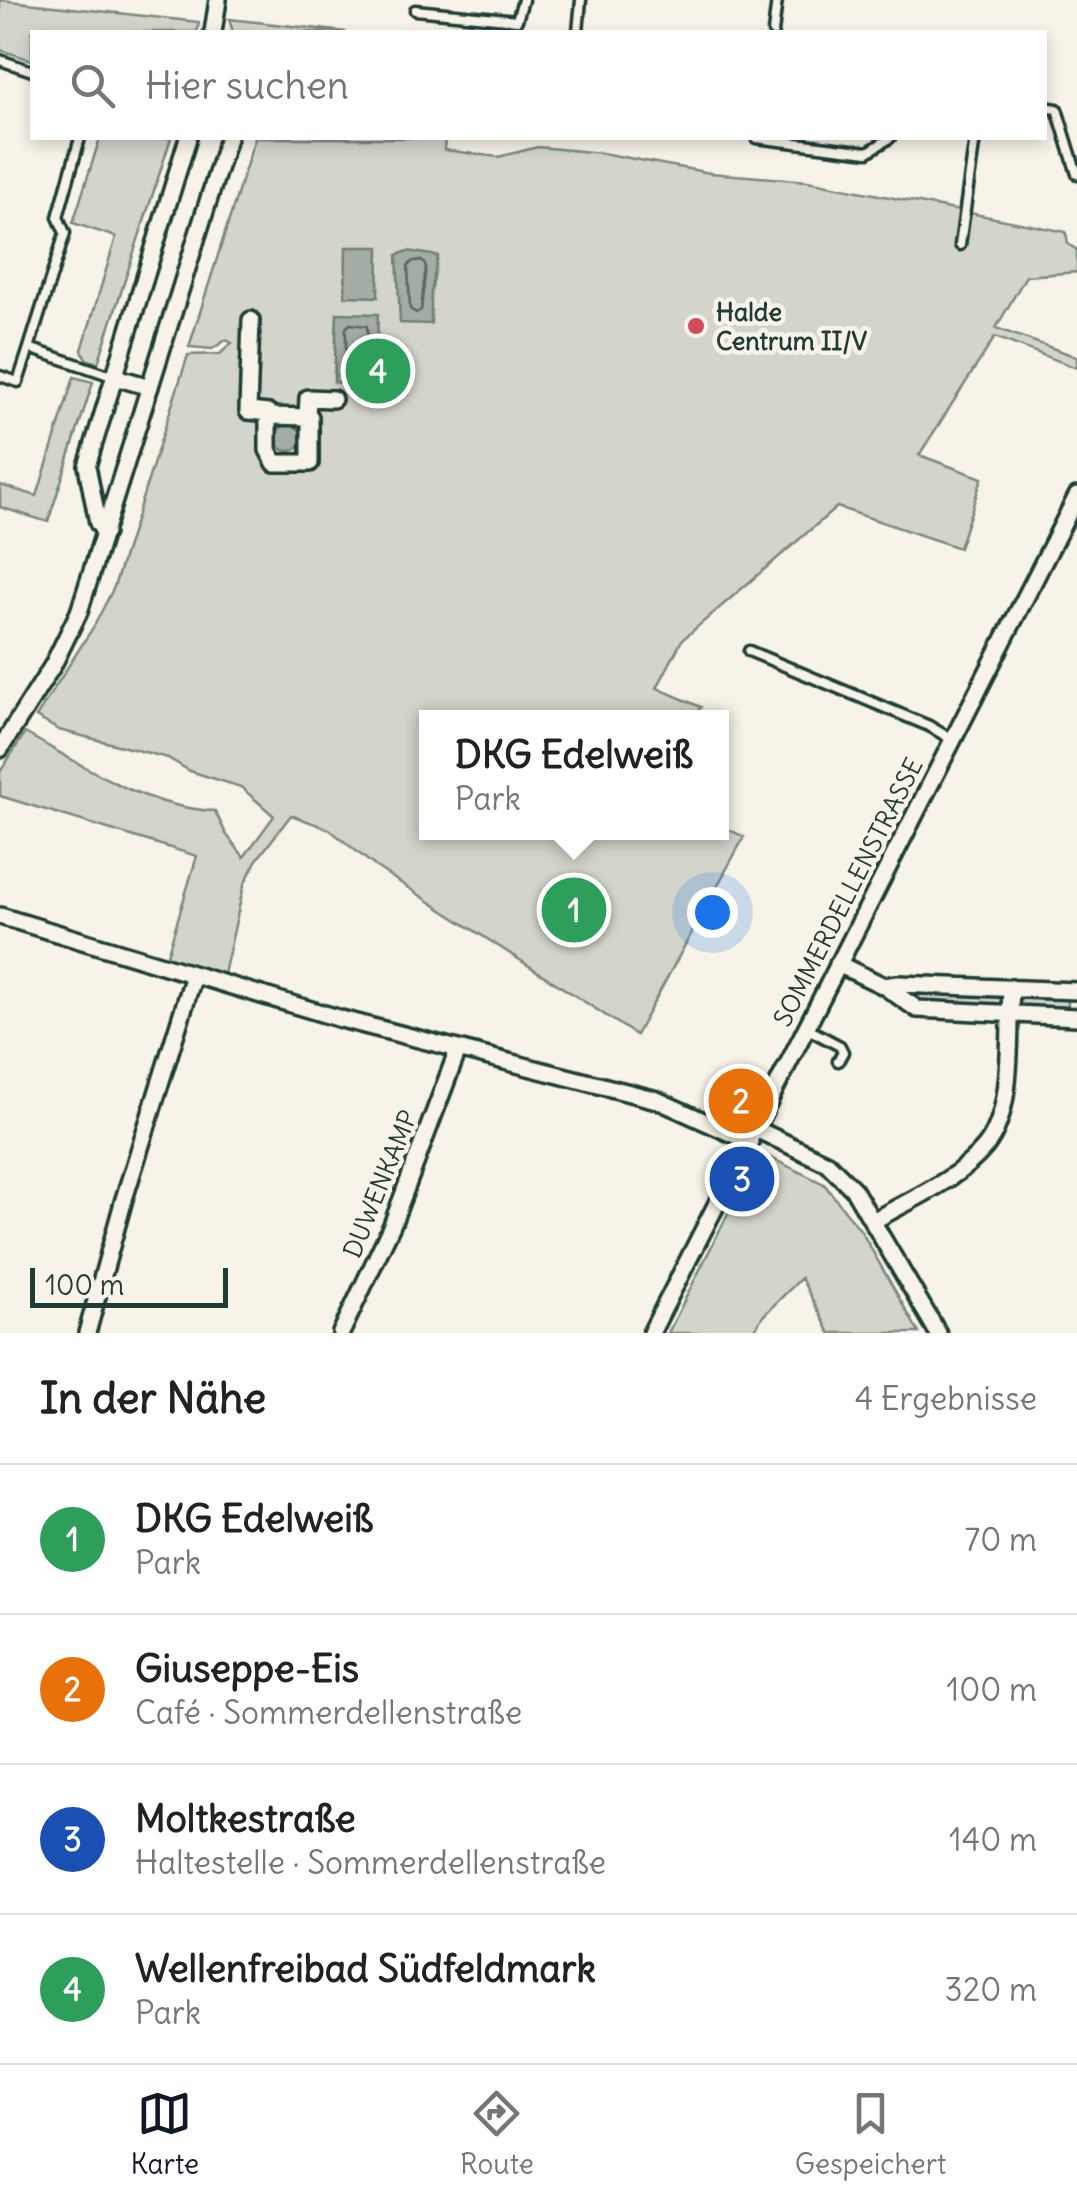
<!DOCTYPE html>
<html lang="de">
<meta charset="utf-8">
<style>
:root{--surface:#fff;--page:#f6f6f6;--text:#222;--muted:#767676;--line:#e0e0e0;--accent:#111827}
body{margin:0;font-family:Delius,sans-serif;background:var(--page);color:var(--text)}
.scale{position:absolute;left:30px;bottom:25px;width:198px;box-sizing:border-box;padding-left:10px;border:5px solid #1f3d34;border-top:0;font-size:28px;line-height:35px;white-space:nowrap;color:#1f3d34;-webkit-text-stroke:8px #f7f3e8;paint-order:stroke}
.you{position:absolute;left:712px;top:912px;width:35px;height:35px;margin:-25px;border:8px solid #fff;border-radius:50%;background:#1a73e8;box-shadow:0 0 0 15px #1a73e833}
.badge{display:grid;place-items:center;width:65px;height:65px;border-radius:50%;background:var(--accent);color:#fff;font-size:32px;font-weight:700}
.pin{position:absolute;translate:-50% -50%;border:5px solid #fff;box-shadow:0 2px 10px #0006}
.popup{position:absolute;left:419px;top:710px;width:310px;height:130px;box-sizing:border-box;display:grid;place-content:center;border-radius:0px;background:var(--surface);filter:drop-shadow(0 2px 8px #0005);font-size:32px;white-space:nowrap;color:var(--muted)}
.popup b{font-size:38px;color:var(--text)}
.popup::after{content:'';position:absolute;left:50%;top:100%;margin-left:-20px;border:20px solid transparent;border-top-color:var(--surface)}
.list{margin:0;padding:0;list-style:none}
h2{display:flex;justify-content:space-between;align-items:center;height:130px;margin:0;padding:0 40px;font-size:42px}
h2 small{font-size:32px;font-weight:400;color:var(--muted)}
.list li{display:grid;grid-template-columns:65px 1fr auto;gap:30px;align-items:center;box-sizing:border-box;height:150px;padding:0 40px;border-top:2px solid var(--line)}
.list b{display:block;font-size:38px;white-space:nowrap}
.list p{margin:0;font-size:32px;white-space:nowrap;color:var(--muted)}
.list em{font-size:32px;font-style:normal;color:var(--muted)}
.icon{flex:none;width:55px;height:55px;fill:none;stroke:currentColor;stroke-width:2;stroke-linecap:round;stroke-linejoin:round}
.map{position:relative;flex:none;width:1077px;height:1333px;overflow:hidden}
.search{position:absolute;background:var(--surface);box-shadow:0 5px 15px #0003;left:30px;right:30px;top:30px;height:110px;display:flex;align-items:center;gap:25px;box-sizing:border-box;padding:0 35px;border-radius:0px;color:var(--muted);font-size:38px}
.sheet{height:730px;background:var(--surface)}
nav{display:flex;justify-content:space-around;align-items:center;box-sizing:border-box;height:140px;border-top:2px solid var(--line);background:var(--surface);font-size:28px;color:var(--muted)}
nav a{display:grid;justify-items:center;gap:5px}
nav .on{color:var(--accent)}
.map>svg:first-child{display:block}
.green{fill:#d3d5ca;stroke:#79897f;stroke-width:2.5}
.water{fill:#a4ada3;stroke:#6f8077;stroke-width:2.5}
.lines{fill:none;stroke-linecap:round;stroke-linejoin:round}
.shore{stroke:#546a60;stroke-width:2.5}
.lane-casing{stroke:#1f3d34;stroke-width:15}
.street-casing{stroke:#1f3d34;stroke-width:22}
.lane{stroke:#f7f3e8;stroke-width:8}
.street{stroke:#f7f3e8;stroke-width:15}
.poi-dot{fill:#d1495b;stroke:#f7f3e8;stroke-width:4}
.labels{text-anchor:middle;stroke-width:9;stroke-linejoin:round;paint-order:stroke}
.poi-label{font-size:25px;font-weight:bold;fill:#1f3d34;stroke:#f7f3e8;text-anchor:start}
.street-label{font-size:25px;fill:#1f3d34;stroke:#f7f3e8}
</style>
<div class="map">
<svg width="1077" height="1333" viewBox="0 0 1077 1333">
<rect width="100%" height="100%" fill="#f7f3e8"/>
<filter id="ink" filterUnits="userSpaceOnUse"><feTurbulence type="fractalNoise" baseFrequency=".01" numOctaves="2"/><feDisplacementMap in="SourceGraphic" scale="20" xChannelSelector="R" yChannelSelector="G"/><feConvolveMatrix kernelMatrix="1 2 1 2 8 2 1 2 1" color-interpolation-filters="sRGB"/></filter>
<g filter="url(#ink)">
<path class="green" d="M0,0L199,22L197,32H32V60L0,50Z
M229,19L346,32H233Z
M100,138H171L98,363L86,359L82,350L116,237L73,223Z
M255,138H445L444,150L498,157L538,147L602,153L710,173L808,181L1066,232L1068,244L1077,250V272L1026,276L996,328L1077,357V368L995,337L919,455L982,478L959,548L837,507L682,640L657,688L701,707L694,717L426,718V832H722V826L744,837L636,1035L376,867L329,829L291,815L256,861L244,885L222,983L164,965L197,856L0,796V772L25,733C84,766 145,808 215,811L226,834L244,857L274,816L241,787L190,771L168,758L59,730L36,717L94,626L114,587L188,355L220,354L232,343L226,340L212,349L189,347Z
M74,377L93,382L48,522L0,507V485L37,496Z
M919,992L1002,996V1006L919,1002Z
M1019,998L1068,1000V1010L1018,1008Z
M759,1152L824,1184L861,1231L919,1333H830L801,1278L762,1317L753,1333H668Z"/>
<path class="water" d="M346,247H379L378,297L345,296Z
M408,251L438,256L431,293V324L400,323L397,255Z
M337,313L378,314L377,346L395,356L394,383L378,382L377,386L334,382Z
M276 438a13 13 0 1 1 26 0a13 13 0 1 1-26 0Z"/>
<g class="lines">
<path class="shore" d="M413,261H422L426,266L421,310L416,313L410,309L408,266Z
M350,324L367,326L368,348L384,362L383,372L370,376L346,370V328Z"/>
<g class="lane-casing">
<path id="lane" d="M415,10L517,20L523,0
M578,32L581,0
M773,32L777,0
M0,60L32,71
M1044,107L1057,109L1077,174
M756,138L868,152L890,138
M960,245L975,138
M29,348L65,233L58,217L80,138
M0,376L18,382L29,348L115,377
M749,651L929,726L953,740
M806,1028L840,1046L843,1052L838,1061"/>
</g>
<g class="street-casing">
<path id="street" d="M213,32L218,0
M251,320L248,411L269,413L270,416
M115,377L150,387
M268,416L310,417V463H275L268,450Z
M307,417L308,398L333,399
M105,533L98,523L87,466L188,138
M0,749L53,665L79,612L228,138
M0,916L341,1019L657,1100L750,1142
M838,964L884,986L917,1009L1077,1017
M884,986L898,984L1077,991
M756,1129L827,1163L854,1190L938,1333
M875,1220C911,1199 958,1180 985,1147C1015,1111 1008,1034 1011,988
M87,1333L124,1199L194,975
M341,1333L392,1225L458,1050
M651,1333L1077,496"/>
</g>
<use href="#lane" class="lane"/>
<use href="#street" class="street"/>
</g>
</g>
<circle class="poi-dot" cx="696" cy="326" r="10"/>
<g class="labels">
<g class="poi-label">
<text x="716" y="321">Halde<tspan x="716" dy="29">Centrum II/V</tspan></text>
</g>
<g class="street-label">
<text transform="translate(848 892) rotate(-63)" y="9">SOMMERDELLENSTRASSE</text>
<text transform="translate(380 1184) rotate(-68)" y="9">DUWENKAMP</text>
</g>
</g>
</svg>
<div class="scale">100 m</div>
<div class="you"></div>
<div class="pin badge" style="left:574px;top:910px;background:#2e9e5b">1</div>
<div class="popup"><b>DKG Edelweiß</b>Park</div>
<div class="pin badge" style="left:741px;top:1101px;background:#e8710a">2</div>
<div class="pin badge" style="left:742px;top:1179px;background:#1a4fb4">3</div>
<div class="pin badge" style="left:378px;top:371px;background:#2e9e5b">4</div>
<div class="search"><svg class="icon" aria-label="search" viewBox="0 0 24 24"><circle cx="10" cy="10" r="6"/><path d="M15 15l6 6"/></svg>Hier suchen</div>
</div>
<section class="sheet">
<h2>In der Nähe<small>4 Ergebnisse</small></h2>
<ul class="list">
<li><span class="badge" style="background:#2e9e5b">1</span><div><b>DKG Edelweiß</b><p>Park</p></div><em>70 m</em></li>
<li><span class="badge" style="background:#e8710a">2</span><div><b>Giuseppe-Eis</b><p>Café · Sommerdellenstraße</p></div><em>100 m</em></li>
<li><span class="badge" style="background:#1a4fb4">3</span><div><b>Moltkestraße</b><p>Haltestelle · Sommerdellenstraße</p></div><em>140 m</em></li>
<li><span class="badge" style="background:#2e9e5b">4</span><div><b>Wellenfreibad Südfeldmark</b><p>Park</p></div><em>320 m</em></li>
</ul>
</section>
<nav>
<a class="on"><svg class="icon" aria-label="map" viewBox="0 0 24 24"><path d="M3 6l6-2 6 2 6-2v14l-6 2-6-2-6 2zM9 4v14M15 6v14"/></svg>Karte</a>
<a><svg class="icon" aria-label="directions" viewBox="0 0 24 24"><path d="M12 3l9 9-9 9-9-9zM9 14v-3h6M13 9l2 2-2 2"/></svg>Route</a>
<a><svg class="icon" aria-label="saved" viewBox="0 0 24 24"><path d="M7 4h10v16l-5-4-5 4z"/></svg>Gespeichert</a>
</nav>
